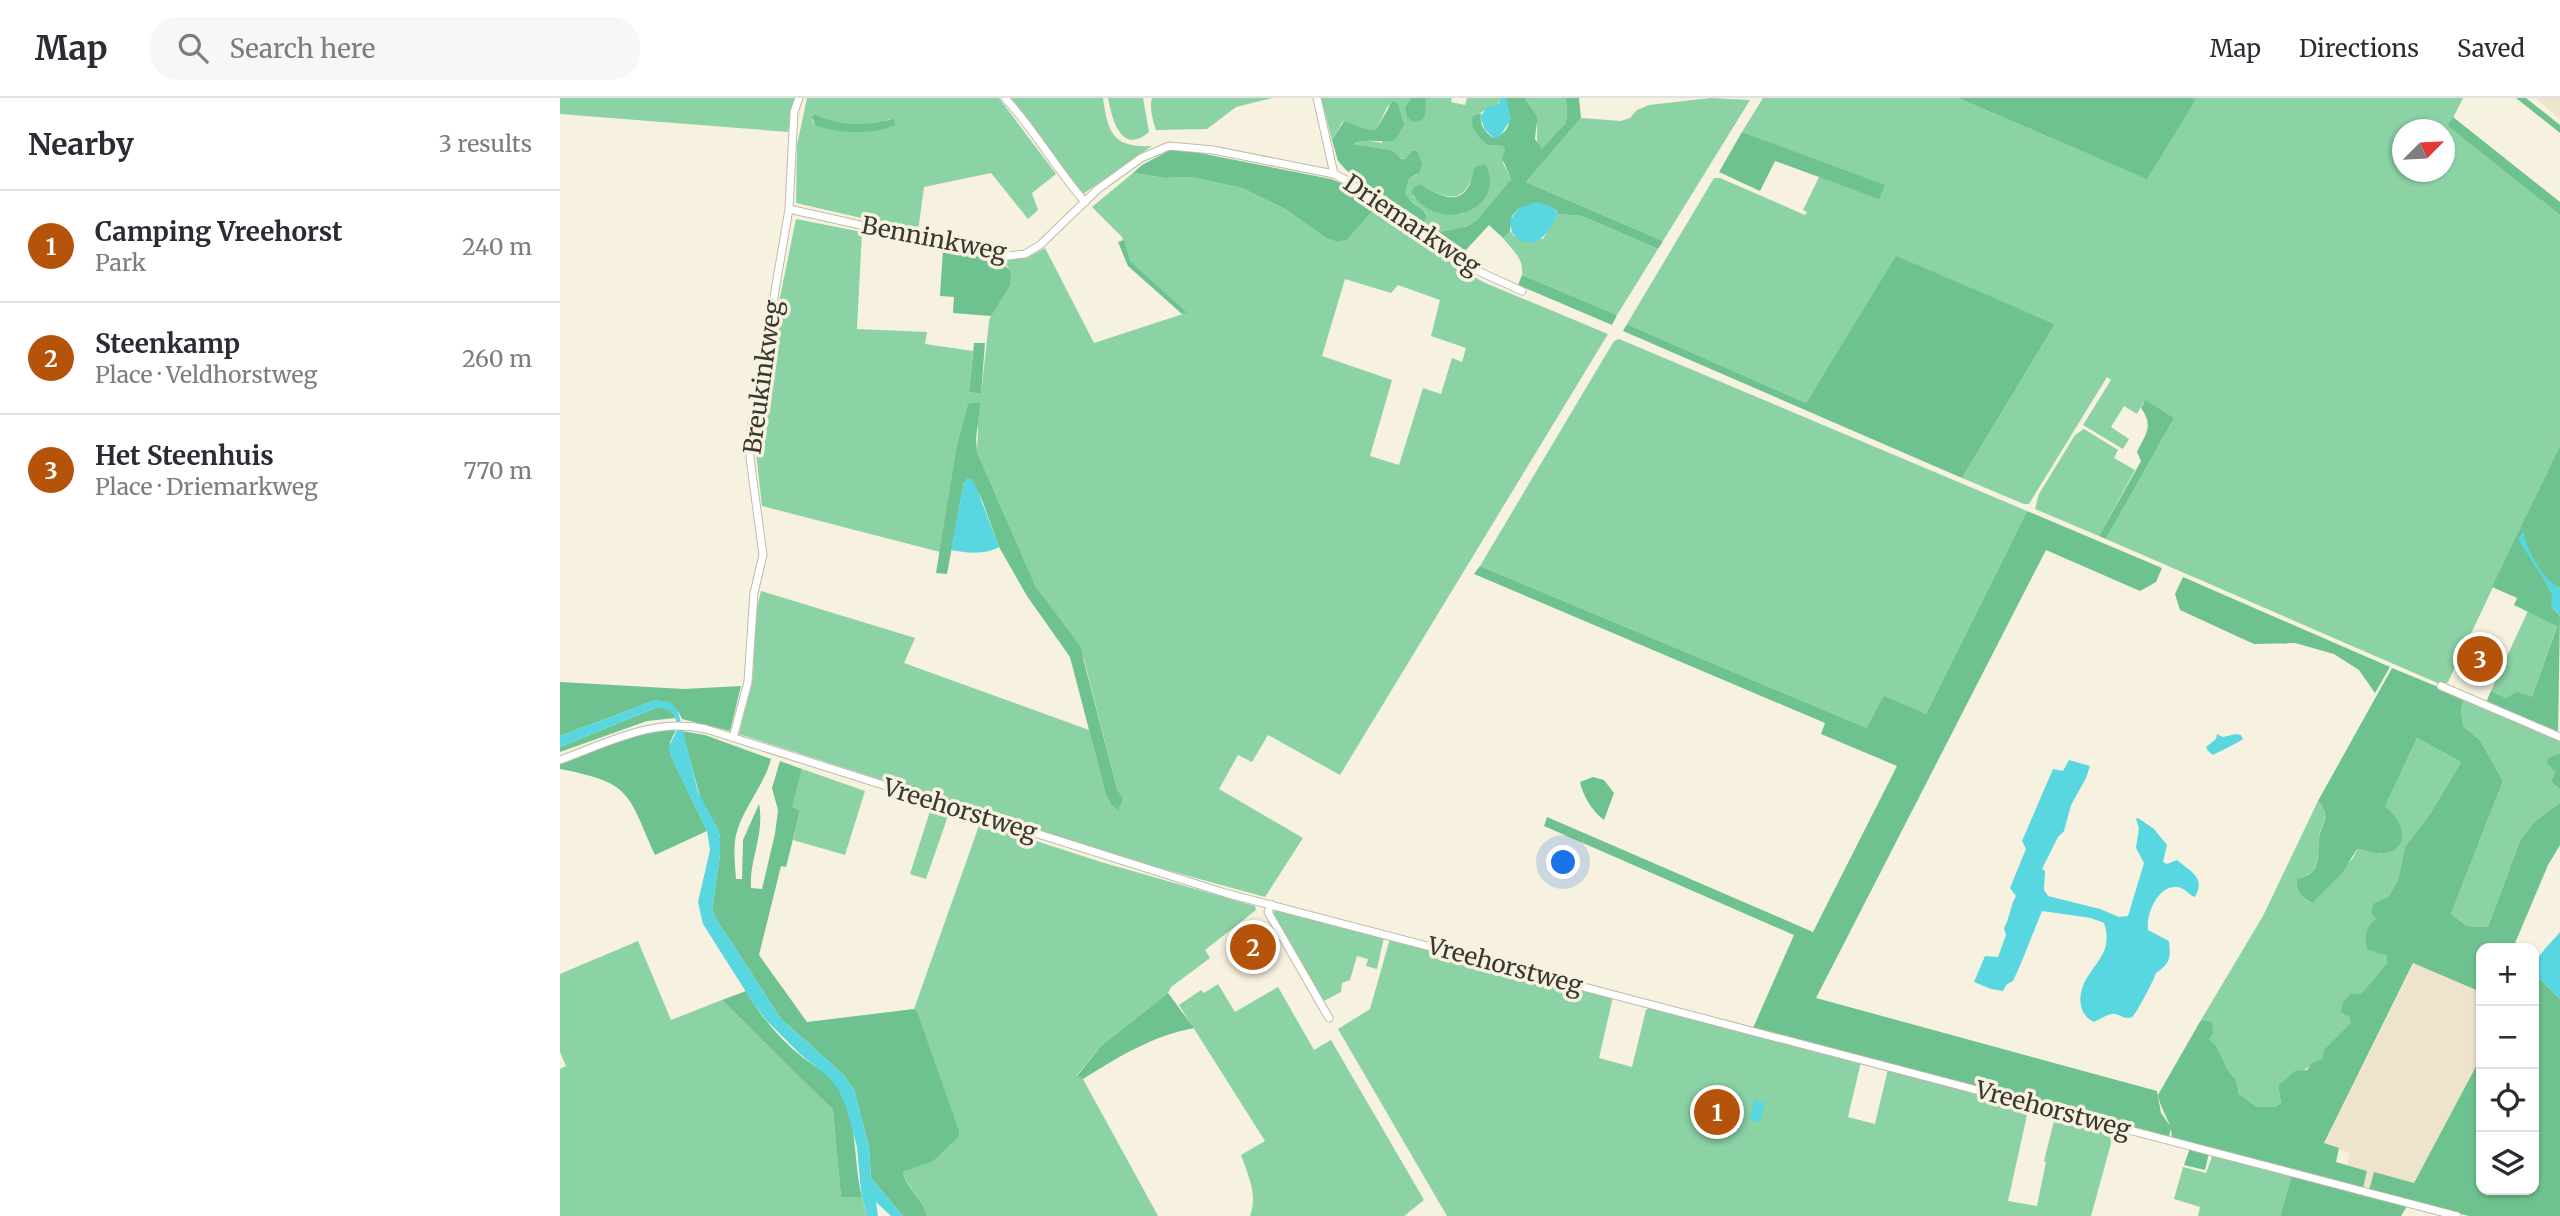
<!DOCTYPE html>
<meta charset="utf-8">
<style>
:root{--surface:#fff;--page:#f7f7f7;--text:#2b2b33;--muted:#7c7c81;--line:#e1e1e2;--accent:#b45309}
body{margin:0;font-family:Merriweather,serif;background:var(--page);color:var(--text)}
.controls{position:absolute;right:21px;bottom:21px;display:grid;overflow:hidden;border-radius:14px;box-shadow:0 2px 5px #0004}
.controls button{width:63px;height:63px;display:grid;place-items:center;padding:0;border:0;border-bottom:2px solid var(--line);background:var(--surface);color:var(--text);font:35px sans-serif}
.compass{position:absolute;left:1832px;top:21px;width:63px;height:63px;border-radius:50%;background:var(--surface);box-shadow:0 2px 5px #0004;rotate:66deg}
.you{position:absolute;left:1004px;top:765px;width:24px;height:24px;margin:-18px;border:5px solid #fff;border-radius:50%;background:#1a73e8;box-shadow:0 0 0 10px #1a73e833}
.badge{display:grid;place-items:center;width:46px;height:46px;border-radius:50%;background:var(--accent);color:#fff;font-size:23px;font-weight:700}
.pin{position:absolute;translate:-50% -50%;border:4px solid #fff;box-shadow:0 2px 7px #0006}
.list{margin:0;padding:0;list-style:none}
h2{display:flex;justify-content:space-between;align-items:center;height:91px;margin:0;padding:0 28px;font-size:30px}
h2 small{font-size:23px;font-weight:400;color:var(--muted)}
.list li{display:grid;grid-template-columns:46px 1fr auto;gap:21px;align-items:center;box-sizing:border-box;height:112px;padding:0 28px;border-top:2px solid var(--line)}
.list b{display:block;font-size:26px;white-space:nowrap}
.list p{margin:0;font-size:23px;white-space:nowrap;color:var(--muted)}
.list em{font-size:23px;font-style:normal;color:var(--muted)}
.icon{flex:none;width:38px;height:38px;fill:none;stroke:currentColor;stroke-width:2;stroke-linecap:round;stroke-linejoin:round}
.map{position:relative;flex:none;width:2000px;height:1118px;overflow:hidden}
header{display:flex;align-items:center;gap:42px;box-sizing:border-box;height:98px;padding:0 35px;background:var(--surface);border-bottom:2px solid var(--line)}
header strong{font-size:33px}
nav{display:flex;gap:38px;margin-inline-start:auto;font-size:24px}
.search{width:490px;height:63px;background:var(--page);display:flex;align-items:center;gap:18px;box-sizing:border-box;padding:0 24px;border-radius:28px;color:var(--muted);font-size:26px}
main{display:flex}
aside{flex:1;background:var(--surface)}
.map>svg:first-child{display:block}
.built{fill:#eee4cc}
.green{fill:#8bd2a5;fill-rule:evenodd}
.forest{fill:#6ec28f}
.water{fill:#58d7e0}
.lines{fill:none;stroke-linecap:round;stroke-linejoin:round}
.street-casing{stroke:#c0baa9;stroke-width:9}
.street{stroke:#fff;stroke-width:7}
.labels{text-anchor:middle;stroke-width:7;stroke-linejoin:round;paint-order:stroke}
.street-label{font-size:24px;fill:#3a3730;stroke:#f7f1df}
</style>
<header>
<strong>Map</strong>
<div class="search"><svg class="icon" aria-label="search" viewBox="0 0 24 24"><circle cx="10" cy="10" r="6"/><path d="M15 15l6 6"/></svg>Search here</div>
<nav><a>Map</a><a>Directions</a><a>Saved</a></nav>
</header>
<main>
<aside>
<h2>Nearby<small>3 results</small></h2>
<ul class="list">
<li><span class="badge">1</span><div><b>Camping Vreehorst</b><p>Park</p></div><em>240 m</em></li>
<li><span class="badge">2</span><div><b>Steenkamp</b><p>Place · Veldhorstweg</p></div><em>260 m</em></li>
<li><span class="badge">3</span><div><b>Het Steenhuis</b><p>Place · Driemarkweg</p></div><em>770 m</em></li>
</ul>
</aside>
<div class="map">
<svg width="2000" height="1118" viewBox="0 0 2000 1118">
<rect width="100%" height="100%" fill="#f7f1df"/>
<path class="built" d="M1975,0H2000V21Z
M1854,865L1921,894V959L1854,1085L1814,1074L1809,1092L1803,1090L1807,1073L1787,1067L1790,1055L1764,1046Z"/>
<path class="green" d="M0,0H235L228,34L0,16Z
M247,0H439L496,76L472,95L478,112L468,121L431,75L364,89L358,133L236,105L237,47ZM255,16C278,27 307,32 330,21L323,31L294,33L255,27L252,22Z
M449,0H543C548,35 553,50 592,48L523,96Z
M548,0H583L589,34C561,58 552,21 548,0Z
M592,0H712L676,9L647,31L596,32C593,23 589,9 592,0Z
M761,0H851L845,9L866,4V0H892L891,4L905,7L907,0H940L938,7C927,8 924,15 914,17V32L927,47L943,48L945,51L943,65L951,81L917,122L908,128L879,134L864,124L867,118L866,115L846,99L845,95L849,79L857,77L846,61L838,60L832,52L793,46L805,42L822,45L829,6L816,31L809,32L783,23L772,42ZM911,82L903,116L865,108L853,98L860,86C878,96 900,110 911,82Z
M965,0H1006L1007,18L1005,26L984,51L979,49C975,40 978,35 977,27C976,16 970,8 965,0Z
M1151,0L1190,2L1103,143L966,84L1021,20L1061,23L1070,20L1077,12L1089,7Z
M1203,0H1398L1536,59L1635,1L1632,0H1903L1889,28L2000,117V348L1888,584L1882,587L1546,441L1614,320L1584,303L1577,316L1564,308L1551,329L1569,341L1563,351L1523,327L1551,282L1547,279L1469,406H1464L1402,380L1495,226L1336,159L1246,305L1067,226L1154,80H1160L1245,117L1247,114L1243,112L1259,79L1324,87L1182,34ZM1842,32H1884V74H1842Z
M573,75L605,80L631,79L682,90L725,111L766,140L777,144L787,142L816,109L889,163L923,184L1048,236L780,677L708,637L692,664L678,657L659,691L743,740L705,799L574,763L179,636L193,580L196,514L201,493L355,540L344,565L529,632L546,697L551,706L563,702L557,691L524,561L476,489L417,354L418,330L408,307L397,346L380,454L202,408L195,346L197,330L215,273L219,204L236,121L302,134L297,231L367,234L365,246L413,253L409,294L421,296L429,223L435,208L450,187L448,169L438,160H467L485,150L534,245L626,215L570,163L562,139L532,109ZM785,181L831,195L838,187L880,202L871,238L906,250L902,264L892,260L881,296L863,290L839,367L810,358L832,282L762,258Z
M998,116L1022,118L1098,151L1057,217L962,177C964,160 953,153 943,140L950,133L954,138L983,141Z
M1059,241L1467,413L1366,616L1307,630L920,468L1054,243Z
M1524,331L1558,352L1554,360L1575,372L1539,438L1475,411L1479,396L1515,337Z
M1968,513L1997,527L1972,599L1946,600L1931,593Z
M1905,600L2000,641V655L1989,659L1995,674L1991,684L2000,691V705L1974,724L1960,743L1928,829L1907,828L1891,816L1943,683L1920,642L1903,628L1901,610Z
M1857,640L1901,664L1870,716L1845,749L1838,782L1829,798L1814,805L1820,855L1827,858V865L1801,896L1789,918L1792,925L1762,961L1718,988L1721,1005L1715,1009H1695L1679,996L1676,982L1667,971L1656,949L1649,941L1652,925L1641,922L1703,818L1758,703C1772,720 1761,722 1759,740C1757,762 1761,774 1737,781C1736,794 1740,799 1751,805L1793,760L1797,751L1821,756L1825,709Z
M242,671L305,693L285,757L233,742L240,713L231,710Z
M371,710L389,715L366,781L350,776Z
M420,725L541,764L695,808L696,812L645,852L650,860L611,889L608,895L541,948L517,977L523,981L598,1118H367C363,1100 348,1092 343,1074L356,1069L399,1037L354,911Z
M716,812L824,839L817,871L806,868L808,861L797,858L790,882L782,885L781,894L762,904L714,821L713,815Z
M832,841L1053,899L1039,960L1072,969L1086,912L1090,909L1301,964L1288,1019L1315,1026L1328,971L1469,1008L1448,1103L1477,1108L1486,1064L1484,1063L1496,1015L1555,1031L1531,1118H887L778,931L810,911L829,844Z
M78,843L111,922L162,902L273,1012L281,1098L302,1099L307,1118H0V971L6,968L0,954V876Z
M658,886L675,914L718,889L754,952L771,942L864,1102L844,1118H690C698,1096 688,1077 681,1057L705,1043L619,907L641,892L644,895Z
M1653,1056L1732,1077L1720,1118H1638L1640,1109L1614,1101L1623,1069L1646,1075Z"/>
<path class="forest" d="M851,0H866L865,16L862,22L853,24L847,19L845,9Z
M946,0H965C980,25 978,11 975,41L982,51L1005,26L1007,18L1006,0H1019L1021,20L966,84L1103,143L1098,151L1022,118L998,116L996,112L959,110L952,118L950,133L943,140L929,127L905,153L879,134L908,128L917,122L951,81L942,60L945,51L943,48L927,47C918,38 908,29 914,17L921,15C919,26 925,35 934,40C956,31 948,17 946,0Z
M1398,0H1632L1636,1L1587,81Z
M1956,0H1966L2000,27V35Z
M833,3L838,6L844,27L835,42C821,46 806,39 793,46L832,52L841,61H846L852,53H857L862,66L859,75L849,80L845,95C849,106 862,108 867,118L864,124L786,72L778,63L772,42L784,23L809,32L816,31Z
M255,16C281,29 307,28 334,21L335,27C313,37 278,36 255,27L252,19Z
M1893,19L2000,104V117L1888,28Z
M1182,34L1325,87L1319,101L1215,63L1200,93L1159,74Z
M614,50L771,81L786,87L816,109L787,142L777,144L766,140L725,111L682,90L631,79L605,80L573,75L582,67Z
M925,66C949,108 881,140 852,95L853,90L860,86C873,93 894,109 907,91C912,85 912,76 915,69Z
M564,142L570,163L627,215L622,216L568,168L558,144Z
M383,151L438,160L451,174L450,187L431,218L393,215L394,199L380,198Z
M1336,158L1495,226L1402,380L1063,233L1067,226L1246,305Z
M962,177L1057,217L1052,227L958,187Z
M414,245H425L421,296L409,294Z
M1585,302L1614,320L1546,441L1539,438L1581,363L1577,354C1586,335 1594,328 1581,310Z
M413,305H420L416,341L417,354L476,489L520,548L557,691L563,701L558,712L551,706L546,697L510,559L467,498L439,449L422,402L411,381L404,384L387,476L376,475L397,346L408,306Z
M2000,348V490C1983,484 1967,453 1963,435L1960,442L1992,495L1993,510L2000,518L1998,636L1928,604L1927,602L1931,593L1946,600L1957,594L1972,599L1997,528L1954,507L1957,500L1932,489Z
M1467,413L1602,470L1596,484L1580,493L1486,452L1256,900L1597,993L1601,1015L1611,1029L1609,1039L1193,930L1234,837L984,728L987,719L1253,834L1337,668L1261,636L1265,625L914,476L920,468L1307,630L1324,598L1366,616Z
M1623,479L1830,569L1815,595L1799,572L1774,556L1735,545L1694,546L1620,512L1615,496Z
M1832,570L1905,600L1901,610L1903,628L1920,642L1943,683L1891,816L1907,828L1928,829L1960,743L1974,724L2000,705V747L1988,767L1953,850H1921V894L1853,865L1764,1045L1779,1050L1776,1064L1807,1073L1803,1090L1612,1040C1612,1023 1601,1014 1598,997L1641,922L1652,924L1653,935L1649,941L1656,948L1667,971L1676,982L1679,996L1696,1009H1715L1721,1005L1718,988L1735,973L1747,972L1752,965L1762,961L1765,951L1791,925L1789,918L1781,914L1783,904L1791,896H1801L1827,865V858L1807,851C1804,838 1806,829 1816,821L1811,814L1814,805L1829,798L1838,782L1845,749L1870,716L1901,664L1857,640L1825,709C1842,720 1853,750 1825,755C1816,757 1805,752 1797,751L1783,774L1752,805C1740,799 1736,794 1737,781C1762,775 1757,760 1759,740C1762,722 1772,720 1758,703Z
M0,584L124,591L181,588L170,633L122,621L118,613L96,602L0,638Z
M100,608L111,613L116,620L87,623L0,654V649Z
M94,630H117L110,644V656L147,733L95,757C67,694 72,685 0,671V665Z
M122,633L145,637L211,661C204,688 183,709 176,737C173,751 175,767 176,781H182L183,742L199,706C205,737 189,761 191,790L202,791L215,736L218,712L212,690L220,663L242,671L232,709L240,713L226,769L221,768L199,857L247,924L354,911L357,914L399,1033V1038L373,1063L343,1074C347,1092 363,1100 367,1118H343L311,1080L309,1049L294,992L283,976L221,921L155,819L152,812L160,757V740L158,731L141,702Z
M2000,655V691L1991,684L1995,674L1987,665L1989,659Z
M1033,679L1044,682L1054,695L1044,722C1032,713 1023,698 1020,684Z
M1974,875L2000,901V1118H1909L1809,1092L1814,1074L1854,1085L1921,959V1092H1974Z
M186,893C200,918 219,940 241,958C251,966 263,972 271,981C300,1012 292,1061 302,1099H281L273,1012L162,902Z
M608,895L634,930C592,938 560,958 523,981L517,978L541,948Z
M1630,1050L1649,1055L1645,1072L1624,1067Z
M1732,1077L1847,1108L1841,1118H1720Z"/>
<path class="water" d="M940,0H946L951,21L940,38L934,40L925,32L920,19L927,9L939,6Z
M976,104L993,109L998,116C988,136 974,158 952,135L950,122L959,110Z
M407,380L411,381L415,386L439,449C425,457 406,455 391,452L404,384Z
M1963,434C1966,450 1985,485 2000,490V518L1991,507L1992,495L1958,441Z
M96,602L110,604L118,613L138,694L158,731L160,740V757L152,812L155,819L221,921L283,976L294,992L309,1049L311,1080L343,1118H331L316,1104L318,1118H307L301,1094L297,1049L286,1009L279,993L271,981L240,956L207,923L195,908L143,826L138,804L150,752L147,733L110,656C107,644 116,640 117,629C117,616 107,607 95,610L0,649V638Z
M1657,636L1663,639L1676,636L1681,637L1683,641C1681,643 1655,656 1653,657L1648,653L1646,649L1656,641Z
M1509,662L1530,668L1526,680L1511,707L1504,733L1498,739L1482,771L1485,773L1484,792L1488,798L1540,811L1559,819L1568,818L1584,765L1576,750L1579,730L1576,721L1578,720L1594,731L1607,747L1603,764L1607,766L1617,762C1631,774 1646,779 1635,799C1627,796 1625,789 1616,789C1597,788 1586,817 1588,832L1609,843C1611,861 1610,865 1596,875C1595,880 1575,918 1572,919C1565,922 1561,917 1555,916C1548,915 1541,921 1534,924C1521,918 1518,904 1522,891C1529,867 1555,857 1544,825L1531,820L1482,813C1472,837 1464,860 1453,883L1447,886L1443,893L1431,891L1414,884L1425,858L1438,859L1446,837L1444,830C1450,820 1450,808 1456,798L1450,790L1466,751L1462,743L1493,671L1503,673Z
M2000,834V901L1974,875C1974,858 1990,847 2000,834Z
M1194,1002L1205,1005L1200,1024L1190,1022Z"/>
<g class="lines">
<g class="street-casing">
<path id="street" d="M445,0C475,32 496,71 525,104
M757,0L774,76
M229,111L416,153L448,158L465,156L480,147L538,91L581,60L609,48L653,52L774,76L786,82L907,168L962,193
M1881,588L2000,639
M173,640L188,584L194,495L203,457L190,360V341L192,324L209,272L211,216L229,111L234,14L239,0
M0,662C47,645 95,619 146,631L665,795L1897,1118
M711,806L708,814L769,920"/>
</g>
<use href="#street" class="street"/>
</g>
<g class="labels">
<g class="street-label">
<text transform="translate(852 127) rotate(34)" y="8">Driemarkweg</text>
<text transform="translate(374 141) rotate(11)" y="8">Benninkweg</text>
<text transform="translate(203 279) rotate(-82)" y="8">Breukinkweg</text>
<text transform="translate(400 712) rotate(17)" y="8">Vreehorstweg</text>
<text transform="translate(945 868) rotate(15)" y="8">Vreehorstweg</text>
<text transform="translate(1493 1012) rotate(15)" y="8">Vreehorstweg</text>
</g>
</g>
</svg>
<div class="controls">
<button>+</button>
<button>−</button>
<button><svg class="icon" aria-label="locate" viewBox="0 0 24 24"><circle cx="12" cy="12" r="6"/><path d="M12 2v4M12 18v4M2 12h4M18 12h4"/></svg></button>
<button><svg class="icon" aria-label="layers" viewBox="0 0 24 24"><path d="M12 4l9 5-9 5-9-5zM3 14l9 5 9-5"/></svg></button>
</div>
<svg class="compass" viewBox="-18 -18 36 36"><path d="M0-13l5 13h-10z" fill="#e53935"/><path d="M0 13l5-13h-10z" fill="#7c7c81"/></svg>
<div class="you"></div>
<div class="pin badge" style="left:1157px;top:1014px">1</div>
<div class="pin badge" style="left:693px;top:849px">2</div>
<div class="pin badge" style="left:1920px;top:561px">3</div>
</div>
</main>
